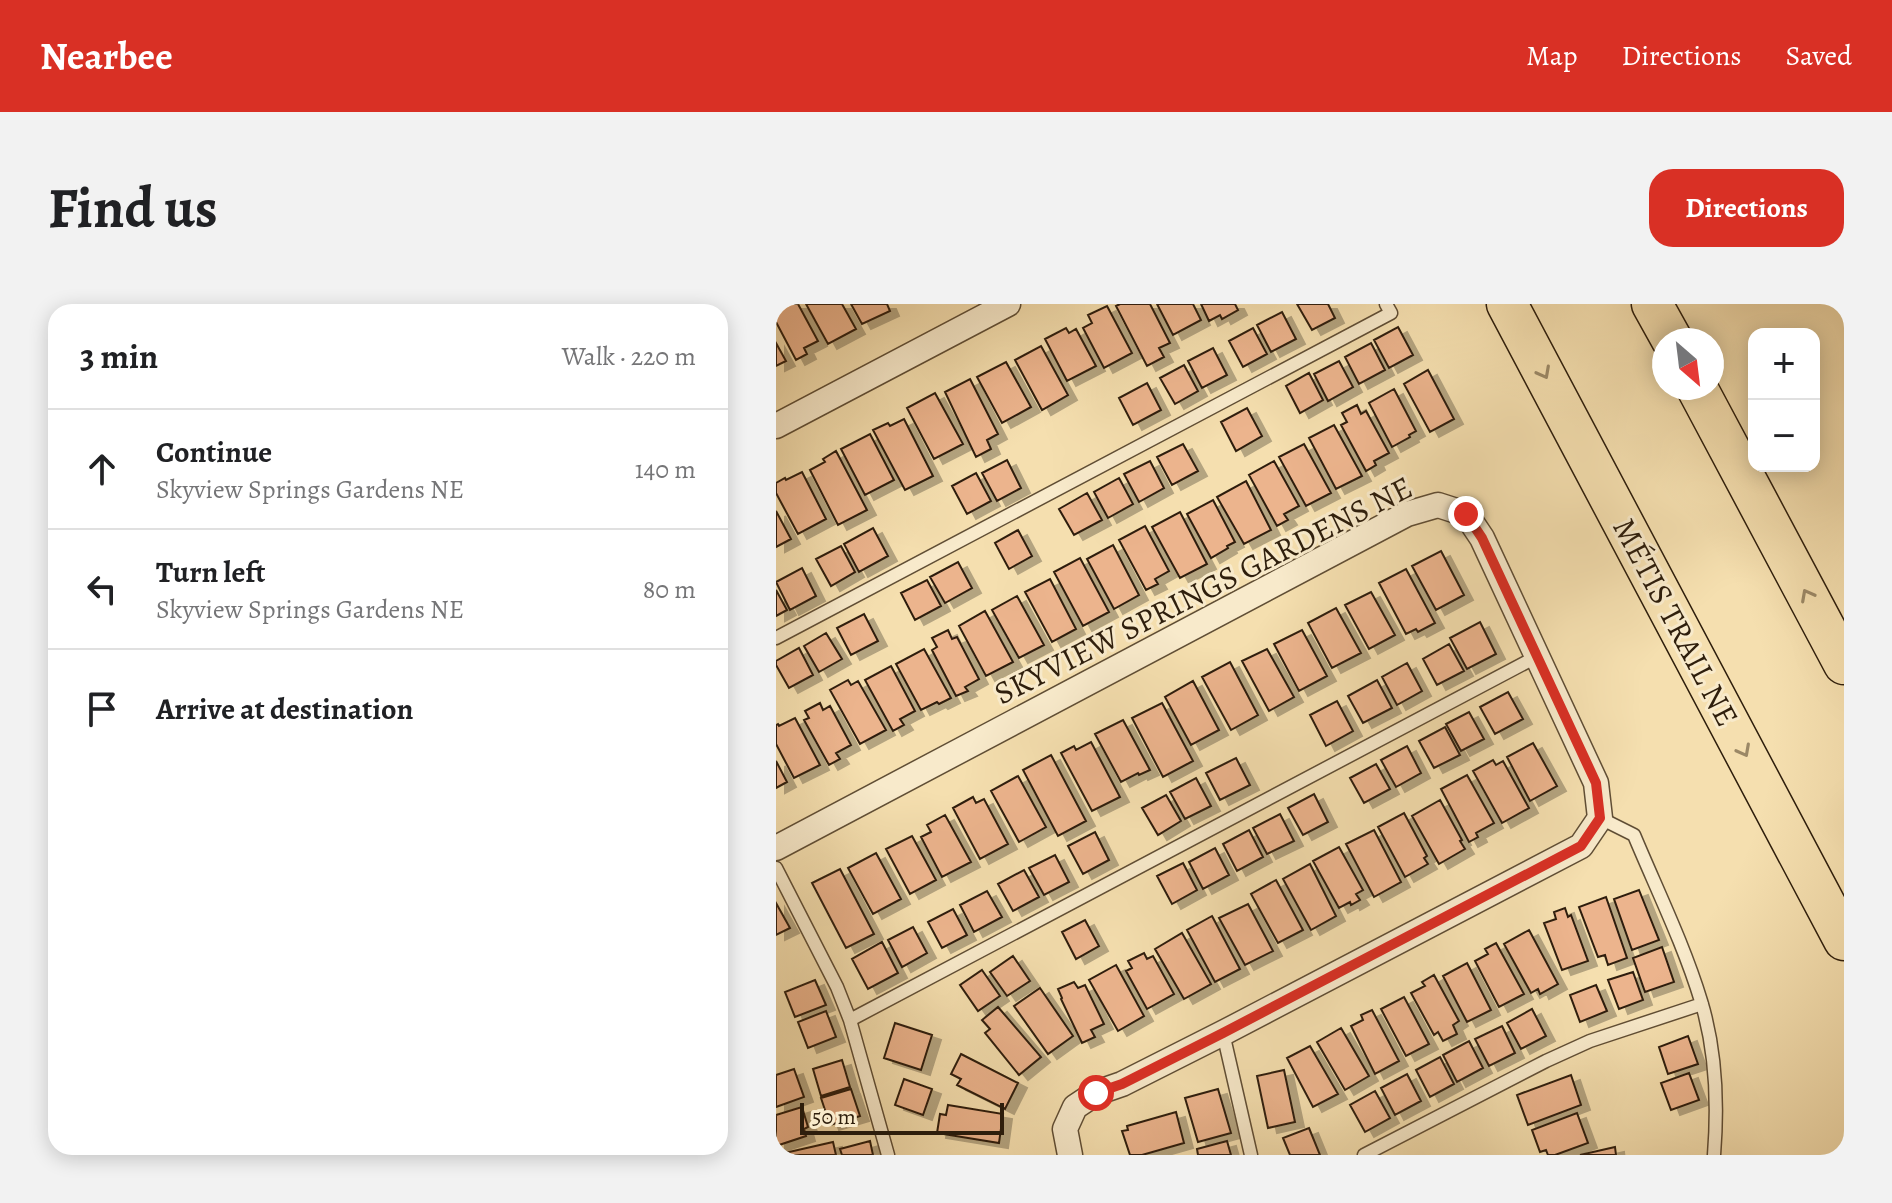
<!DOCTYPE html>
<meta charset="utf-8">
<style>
:root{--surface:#fff;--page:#f2f2f2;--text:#202124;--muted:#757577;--line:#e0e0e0;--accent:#d93025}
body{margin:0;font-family:Alegreya,serif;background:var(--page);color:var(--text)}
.controls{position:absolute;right:24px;top:24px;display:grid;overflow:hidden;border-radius:16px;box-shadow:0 4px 20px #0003}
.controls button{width:72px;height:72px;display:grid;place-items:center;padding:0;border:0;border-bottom:2px solid var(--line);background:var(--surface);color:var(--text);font:40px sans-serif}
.compass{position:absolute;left:876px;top:24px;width:72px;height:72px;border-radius:50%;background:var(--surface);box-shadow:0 4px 20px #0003;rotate:152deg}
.scale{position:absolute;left:24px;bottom:20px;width:204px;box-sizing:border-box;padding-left:8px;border:4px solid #2e1e0c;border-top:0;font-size:22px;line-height:28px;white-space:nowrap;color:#2e1e0c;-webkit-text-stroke:6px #f8eacb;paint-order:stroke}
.stop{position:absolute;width:24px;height:24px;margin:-18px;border:6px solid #d93025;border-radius:50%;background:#fff}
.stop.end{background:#d93025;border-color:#fff;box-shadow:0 2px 8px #0008}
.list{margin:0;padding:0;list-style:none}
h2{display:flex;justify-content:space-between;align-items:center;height:104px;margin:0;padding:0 32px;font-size:34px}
h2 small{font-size:26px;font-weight:400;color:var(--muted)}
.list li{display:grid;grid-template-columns:52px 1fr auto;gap:24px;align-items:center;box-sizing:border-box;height:120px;padding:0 32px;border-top:2px solid var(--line)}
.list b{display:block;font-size:30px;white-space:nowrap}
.list p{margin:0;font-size:26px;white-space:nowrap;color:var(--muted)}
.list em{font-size:26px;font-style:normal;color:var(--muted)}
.icon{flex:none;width:44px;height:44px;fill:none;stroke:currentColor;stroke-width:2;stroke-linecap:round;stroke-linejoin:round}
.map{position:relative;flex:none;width:1068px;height:851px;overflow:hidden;border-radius:24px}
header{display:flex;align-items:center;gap:48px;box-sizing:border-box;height:112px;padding:0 40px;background:var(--accent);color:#fff}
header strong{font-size:38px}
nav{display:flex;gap:44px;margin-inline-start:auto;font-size:28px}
.intro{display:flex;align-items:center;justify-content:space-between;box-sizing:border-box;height:192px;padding:0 48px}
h1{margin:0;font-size:56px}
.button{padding:20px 36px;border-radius:24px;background:var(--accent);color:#fff;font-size:28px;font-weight:700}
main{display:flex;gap:48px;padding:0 48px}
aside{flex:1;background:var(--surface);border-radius:24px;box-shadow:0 4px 20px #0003}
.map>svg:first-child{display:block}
.building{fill:#ecb48d;stroke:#2e1e0c;stroke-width:2;filter:url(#shadow)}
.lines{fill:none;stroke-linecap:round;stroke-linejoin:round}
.lane-casing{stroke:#604e35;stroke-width:15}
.street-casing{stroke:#604e35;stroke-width:27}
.primary-casing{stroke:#2e1e0c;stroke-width:43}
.lane{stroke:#f8eacb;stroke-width:12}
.street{stroke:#f8eacb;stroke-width:24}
.primary{stroke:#f5dfaf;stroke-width:40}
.oneway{stroke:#9b8866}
.route{stroke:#d93025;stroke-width:10}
.labels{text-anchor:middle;stroke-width:6;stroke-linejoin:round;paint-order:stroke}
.street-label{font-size:32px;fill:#2e1e0c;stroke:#f8eacb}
</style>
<header>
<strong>Nearbee</strong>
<nav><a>Map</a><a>Directions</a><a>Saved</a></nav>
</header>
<div class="intro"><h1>Find us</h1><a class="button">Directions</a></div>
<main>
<aside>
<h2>3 min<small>Walk · 220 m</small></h2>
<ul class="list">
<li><svg class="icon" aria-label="ahead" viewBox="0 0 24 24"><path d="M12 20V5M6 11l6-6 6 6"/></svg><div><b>Continue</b><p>Skyview Springs Gardens NE</p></div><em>140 m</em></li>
<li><svg class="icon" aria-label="left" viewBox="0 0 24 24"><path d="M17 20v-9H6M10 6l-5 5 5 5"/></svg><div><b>Turn left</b><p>Skyview Springs Gardens NE</p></div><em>80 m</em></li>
<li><svg class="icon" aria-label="arrive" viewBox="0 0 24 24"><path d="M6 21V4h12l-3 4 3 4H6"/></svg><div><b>Arrive at destination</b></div></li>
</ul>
</aside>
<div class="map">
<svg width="1068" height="851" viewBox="0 0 1068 851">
<defs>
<filter id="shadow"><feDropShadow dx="9" dy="5" stdDeviation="0" flood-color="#0004"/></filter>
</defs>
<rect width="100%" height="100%" fill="#f5dfaf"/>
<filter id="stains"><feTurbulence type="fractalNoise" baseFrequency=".0025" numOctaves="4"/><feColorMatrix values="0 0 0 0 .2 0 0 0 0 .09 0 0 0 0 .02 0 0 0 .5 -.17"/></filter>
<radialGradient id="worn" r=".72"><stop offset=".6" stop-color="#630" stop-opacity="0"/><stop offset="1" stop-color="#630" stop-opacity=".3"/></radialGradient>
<path class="building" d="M2,0H22L42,37L28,44L31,50L20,56L0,18V1Z
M30,0H66L80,25L52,40Z
M75,0H111L114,7L86,20Z
M344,0H374L394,39L383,44L388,53L371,62L340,2Z
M381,0H417L425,16L397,31Z
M425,0H459L462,6L446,15L444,11L433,17Z
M521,0H552L559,14L536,26Z
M331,2L356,49L328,64L307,24L316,19L312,11Z
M506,8L520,35L495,48L481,21Z
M622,23L637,51L613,64L598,36Z
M290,24L293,29L300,25L320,62L291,77L269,35Z
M477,24L491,50L467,63L453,37Z
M0,39L10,57L0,62Z
M595,39L609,66L583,80L569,53Z
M265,42L292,91L266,106L239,56Z
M437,44L451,71L426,84L412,57Z
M563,57L577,83L552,97L538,70Z
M230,58L255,103L226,119L201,73Z
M408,61L422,87L399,100L384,74Z
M652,66L678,115L654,128L628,80Z
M533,69L547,96L524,109L510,82Z
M194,75L222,130L211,136L215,145L200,153L169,88Z
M371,79L385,106L357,121L343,94Z
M618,85L640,127L633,131L634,133L616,143L593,99Z
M159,89L187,140L158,155L131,104Z
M581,101L585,110L590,107L613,149L598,157L600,161L590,167L565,121L571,118L566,109Z
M471,104L486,132L460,147L445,118Z
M128,115L157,172L129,186L97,126L112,119L114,122Z
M558,121L586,172L560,185L533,134Z
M94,130L118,176L89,191L65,145Z
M407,140L422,167L396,181L381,153Z
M528,140L555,189L530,202L503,153Z
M60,147L91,206L62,221L34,166L49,158L47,155Z
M231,156L245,184L221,197L206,169Z
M374,157L388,184L363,198L348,170Z
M498,157L523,202L508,210L512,216L501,222L473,171Z
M26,168L50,215L22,230L0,189V179L9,174L10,176Z
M200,169L215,197L191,210L176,182Z
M343,174L357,200L332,214L318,188Z
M470,177L495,226L468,240L441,193Z
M311,189L326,216L298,231L283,205Z
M437,196L459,238L451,242L452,244L435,254L411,210Z
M0,207L15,235L0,243Z
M404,208L431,260L404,274L376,223Z
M369,222L393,267L379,275L382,280L370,286L343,236Z
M97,224L112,252L83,268L68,240Z
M242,226L256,252L233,265L219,239Z
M337,241L363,291L338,305L311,255Z
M65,242L79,268L55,282L40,255Z
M665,247L688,291L660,306L636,262Z
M304,254L333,308L307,322L278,268Z
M182,258L196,284L169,299L154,273Z
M26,264L40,292L14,306L0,278Z
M630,265L659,319L642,328L640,325L630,330L603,279Z
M274,275L300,325L276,338L249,288Z
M151,276L165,302L139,316L125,289Z
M0,286L11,306L0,312Z
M595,288L619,331L593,345L569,301Z
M241,292L268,341L243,354L216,306Z
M560,304L585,349L556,364L532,319Z
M209,307L237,358L210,372L183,322Z
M88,310L102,337L75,351L61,324Z
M704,318L720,350L691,365L674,334Z
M172,326L176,335L181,333L203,375L189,383L192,387L180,392L156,346L161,343L156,334Z
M526,326L551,372L523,387L498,340Z
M50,329L66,355L43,368L28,342Z
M673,340L688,367L661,381L647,355Z
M23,344L37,371L13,384L0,361V357Z
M148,345L175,394L163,400L161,398L145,406L120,360Z
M491,345L518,393L493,407L466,357Z
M454,358L482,411L455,426L426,373Z
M631,359L646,387L621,401L606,373Z
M115,362L139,407L124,415L128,421L117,427L89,376Z
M72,376L75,381L82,377L110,426L84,440L54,386Z
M601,376L616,404L587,419L572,392Z
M417,377L443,426L415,441L389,393Z
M732,388L747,415L719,430L704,403Z
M561,397L577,427L550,442L534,411Z
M44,399L47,406L54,402L75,441L60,449L64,455L53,461L28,416L33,414L29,407Z
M386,399L417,457L387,473L356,414Z
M693,408L708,435L685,447L670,420Z
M19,414L44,461L18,474L0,440V421L2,420L3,422Z
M347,416L374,466L363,471L362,469L345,478L319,430Z
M669,423L684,451L658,464L643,437Z
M315,438L344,493L316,507L285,449L298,442L300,446Z
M757,439L781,482L754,497L731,453Z
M631,442L645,469L620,483L605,456Z
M275,451L310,517L282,532L247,466Z
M460,454L474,481L444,496L430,469Z
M717,456L720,461L727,457L753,504L726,519L697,467Z
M0,457L11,478L0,484Z
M600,460L614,485L588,499L574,474Z
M691,471L718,519L700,529L702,533L693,538L665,485Z
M242,472L270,523L243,538L215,487Z
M420,474L435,502L409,515L394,488Z
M538,490L552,518L527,531L512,504Z
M390,491L405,517L382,531L366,504Z
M197,493L200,499L208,495L232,540L204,555L177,504Z
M664,496L686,536L684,537L689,545L663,560L636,512Z
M628,509L651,552L648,554L652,560L629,573L602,523Z
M504,510L518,537L491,550L477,524Z
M169,511L195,558L166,573L145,533L155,528L151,521Z
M473,526L487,553L461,567L447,540Z
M598,526L625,578L598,593L570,540Z
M319,528L333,556L307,570L292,542Z
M136,532L160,576L134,590L110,545Z
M563,543L587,586L580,590L584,596L575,601L574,598L563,604L537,557Z
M439,544L453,571L427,585L413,558Z
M100,549L125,595L97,610L72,564Z
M279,551L293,578L268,591L253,564Z
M407,559L421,586L396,600L381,572Z
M534,560L560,612L535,626L507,575Z
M64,565L98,630L70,644L36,579Z
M248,566L263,593L237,607L222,580Z
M500,576L527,626L502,639L475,590Z
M863,586L883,636L856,646L838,595Z
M211,587L226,613L198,628L184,601Z
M830,593L851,654L832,661L829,651L822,653L803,603Z
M0,599L14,624L0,631Z
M472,600L497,647L469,661L443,614Z
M789,604L792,613L795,611L812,657L786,666L768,619L780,615L778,608Z
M177,605L191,631L166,644L152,618Z
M436,612L464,665L439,678L411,626Z
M309,616L323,642L300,655L286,628Z
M137,623L151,649L126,663L112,636Z
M753,626L782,680L764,690L762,685L755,689L728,640Z
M406,629L435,680L408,695L379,645Z
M106,638L122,669L92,685L76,655Z
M720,639L748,690L723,703L699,657L712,650L709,645Z
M886,643L898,678L869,688L857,654Z
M368,649L371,655L377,652L398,690L371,705L350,667L356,664L352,657Z
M237,652L254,677L231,692L214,668Z
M691,659L715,706L691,718L667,672Z
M340,661L368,712L342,727L313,676Z
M206,666L224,692L202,707L184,681Z
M857,668L867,696L843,705L832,676Z
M658,671L683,717L677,721L681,730L667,737L662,728L658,731L635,689L649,682L646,678Z
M39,676L50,701L19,713L9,688Z
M298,678L302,684L309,681L328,720L315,726L319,733L306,739L285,695L286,694L282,685Z
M820,681L831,707L804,718L794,691Z
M264,684L297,732L272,750L238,702Z
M628,693L653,740L630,752L605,705Z
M222,703L265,753L243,771L209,729L214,725L206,716Z
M756,705L770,732L745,745L731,719Z
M596,706L623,757L599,770L575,722L587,716L585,711Z
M50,707L60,733L32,744L22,718Z
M119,719L156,731L145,766L108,754Z
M726,722L739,749L713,762L699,735Z
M565,724L593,772L569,786L541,738Z
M912,732L922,760L892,770L883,743Z
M693,737L707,764L681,778L667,751Z
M534,742L562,790L537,803L511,754Z
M185,750L242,779L229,805L181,781L185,775L175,770Z
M664,753L678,780L654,793L640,766Z
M66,756L74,783L45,792L37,765Z
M18,765L28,793L0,803V771Z
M508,766L519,818L492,824L481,772Z
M913,769L923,796L895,806L885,779Z
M631,770L645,797L619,811L605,784Z
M795,771L805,801L752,821L741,791Z
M128,775L156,785L147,811L119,801Z
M75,785L84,812L54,821L45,794Z
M442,785L455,829L422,838L409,794Z
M599,787L614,814L589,828L574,801Z
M172,801L227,810L223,839L161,829L164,810L170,811Z
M26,803L32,823L28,825L30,832L0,842V811Z
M400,808L408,839L366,851H354L346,827L352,826L351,822Z
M801,809L812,839L779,851H772L770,846L764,848L756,826Z
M533,824L544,851H514L507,834Z
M94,837L97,851H66L64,845Z
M451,837L455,851H422L421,845Z
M57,838L60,851H0Z
M839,843L840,851H804Z"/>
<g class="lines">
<g class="lane-casing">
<path id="lane" d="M0,334L615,9L610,0
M824,514L858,531C881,586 908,641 925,697C940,746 942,801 938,851
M0,564L61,683L74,716L112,851
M74,716L762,352
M447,729L475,851
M588,851L770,757L814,737L926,700"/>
</g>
<g class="street-casing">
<path id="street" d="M0,122L232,0
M0,544L631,210L662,201L690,210L706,234L820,479L824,514L805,542L447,729L346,780L320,789L299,803L289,825L294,851"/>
</g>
<g class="primary-casing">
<path id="primary" d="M731,0L1068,636
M876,0L896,36
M921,84L1068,360"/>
</g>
<use href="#lane" class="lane"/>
<use href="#street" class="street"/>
<use href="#primary" class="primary"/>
</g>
<defs><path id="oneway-chevron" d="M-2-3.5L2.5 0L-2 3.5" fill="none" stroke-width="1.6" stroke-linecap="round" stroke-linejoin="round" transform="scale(2)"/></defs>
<g class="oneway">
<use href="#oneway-chevron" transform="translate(768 69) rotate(62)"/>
<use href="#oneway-chevron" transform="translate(1031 291) rotate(-118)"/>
<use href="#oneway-chevron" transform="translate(968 447) rotate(62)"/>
</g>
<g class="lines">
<path class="route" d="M320,789L346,780L447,729L805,542L824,514L820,479L706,234L690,210"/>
</g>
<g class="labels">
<g class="street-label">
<text transform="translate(427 286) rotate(-27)" y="11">SKYVIEW SPRINGS GARDENS NE</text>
<text transform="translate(900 318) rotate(62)" y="11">MÉTIS TRAIL NE</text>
</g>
</g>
<rect width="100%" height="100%" filter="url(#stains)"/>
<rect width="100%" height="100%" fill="url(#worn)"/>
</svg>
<div class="controls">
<button>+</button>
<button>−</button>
</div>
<svg class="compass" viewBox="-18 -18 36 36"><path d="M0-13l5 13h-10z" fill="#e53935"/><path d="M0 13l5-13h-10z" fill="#757577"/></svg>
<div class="scale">50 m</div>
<div class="stop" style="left:320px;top:789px"></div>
<div class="stop end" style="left:690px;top:210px"></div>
</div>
</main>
